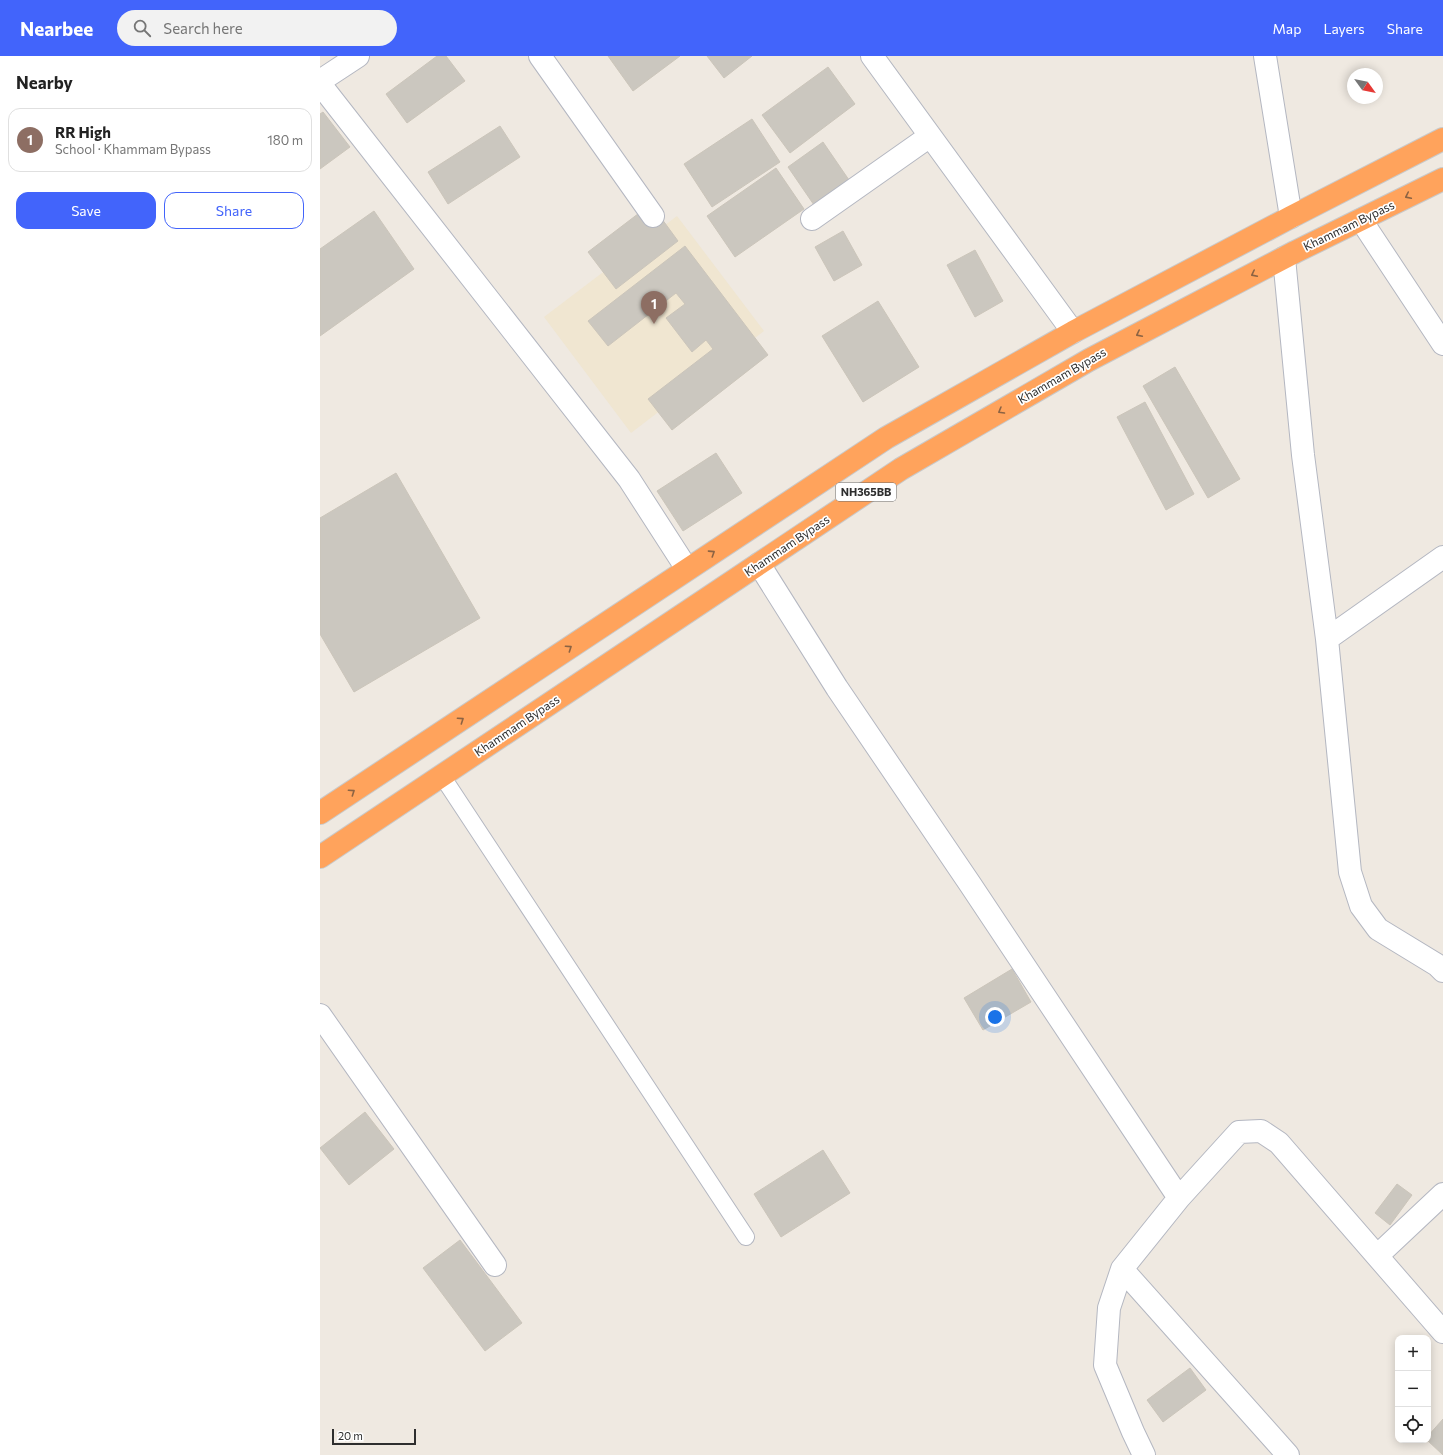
<!DOCTYPE html>
<meta charset="utf-8">
<style>
:root{--surface:#fff;--page:#f2f2f2;--text:#222;--muted:#767676;--line:#e0e0e0;--accent:#4264fb}
body{margin:0;font-family:Commissioner,sans-serif;background:var(--page);color:var(--text)}
.controls{position:absolute;right:12px;bottom:12px;display:grid;overflow:hidden;border-radius:8px;box-shadow:0 2px 10px #0003}
.controls button{width:36px;height:36px;display:grid;place-items:center;padding:0;border:0;border-bottom:1px solid var(--line);background:var(--surface);color:var(--text);font:20px sans-serif}
.compass{position:absolute;left:1027px;top:12px;width:36px;height:36px;border-radius:50%;background:var(--surface);box-shadow:0 2px 10px #0003;rotate:123deg}
.scale{position:absolute;left:12px;bottom:10px;width:84px;box-sizing:border-box;padding-left:4px;border:2px solid #2e2e2e;border-top:0;font-size:11px;line-height:14px;white-space:nowrap;color:#2e2e2e;-webkit-text-stroke:3px #fff;paint-order:stroke}
.you{position:absolute;left:675px;top:961px;width:14px;height:14px;margin:-10px;border:3px solid #fff;border-radius:50%;background:#1a73e8;box-shadow:0 0 0 6px #1a73e833}
.badge{display:grid;place-items:center;width:26px;height:26px;border-radius:50%;background:var(--accent);color:#fff;font-size:13px;font-weight:700}
.pin{position:absolute;translate:-50% -33px;filter:drop-shadow(0 1px 2px #0008)}
.pin::after{content:'';position:absolute;top:21px;width:14px;height:12px;background:inherit;clip-path:polygon(0 0,100% 0,50% 100%)}
.list{margin:0;padding:0;list-style:none}
h2{display:flex;justify-content:space-between;align-items:center;height:52px;margin:0;padding:0 16px;font-size:17px}
h2 small{font-size:13px;font-weight:400;color:var(--muted)}
.list li{display:grid;grid-template-columns:26px 1fr auto;gap:12px;align-items:center;box-sizing:border-box;height:64px;margin:0 8px 8px;padding:0 8px;border:1px solid var(--line);border-radius:12px}
.list b{display:block;font-size:15px;white-space:nowrap}
.list p{margin:0;font-size:13px;white-space:nowrap;color:var(--muted)}
.list em{font-size:13px;font-style:normal;color:var(--muted)}
.actions{display:flex;gap:8px;padding:12px 16px}
.actions a{flex:1;padding:9px 0;border:1px solid var(--accent);border-radius:12px;text-align:center;font-size:14px;color:var(--accent)}
.actions .main{background:var(--accent);color:#fff}
.icon{flex:none;width:22px;height:22px;fill:none;stroke:currentColor;stroke-width:2;stroke-linecap:round;stroke-linejoin:round}
.map{position:relative;flex:none;width:1123px;height:1399px;overflow:hidden}
header{display:flex;align-items:center;gap:24px;box-sizing:border-box;height:56px;padding:0 20px;background:var(--accent);color:#fff}
header strong{font-size:19px}
nav{display:flex;gap:22px;margin-inline-start:auto;font-size:14px}
.search{width:280px;height:36px;background:var(--page);display:flex;align-items:center;gap:10px;box-sizing:border-box;padding:0 14px;border-radius:22px;color:var(--muted);font-size:15px}
main{display:flex}
aside{flex:1;background:var(--surface)}
.map>svg:first-child{display:block}
.education{fill:#f0e6d1}
.building{fill:#cbc7bf;stroke:#cbc5ba}
.lines{fill:none;stroke-linecap:round;stroke-linejoin:round}
.lane-casing{stroke:#b4b7c1;stroke-width:18}
.street-casing{stroke:#b4b7c1;stroke-width:24}
.highway-casing{stroke:#c9c9c9;stroke-width:24}
.lane{stroke:#fff;stroke-width:16}
.street{stroke:#fff;stroke-width:22}
.highway{stroke:#ffa35c;stroke-width:22}
.oneway{stroke:#8c6343}
.labels{text-anchor:middle;stroke-width:3.5;stroke-linejoin:round;paint-order:stroke}
.shield{fill:#fff;stroke:#6d6d6d;stroke-width:1}
.shield-label{font-size:11px;font-weight:bold;fill:#2e2e2e}
.street-label{font-size:12px;fill:#2e2e2e;stroke:#fff}
</style>
<header>
<strong>Nearbee</strong>
<div class="search"><svg class="icon" aria-label="search" viewBox="0 0 24 24"><circle cx="10" cy="10" r="6"/><path d="M15 15l6 6"/></svg>Search here</div>
<nav><a>Map</a><a>Layers</a><a>Share</a></nav>
</header>
<main>
<aside>
<h2>Nearby<small></small></h2>
<ul class="list">
<li><span class="badge" style="background:#8d6e63">1</span><div><b>RR High</b><p>School · Khammam Bypass</p></div><em>180 m</em></li>
</ul>
<div class="actions"><a class="main">Save</a><a>Share</a></div>
</aside>
<div class="map">
<svg width="1123" height="1399" viewBox="0 0 1123 1399">
<rect width="100%" height="100%" fill="#efe9e1"/>
<path class="education" d="M357,160L444,275L311,377L224,261Z"/>
<path class="building" d="M117,0H126L145,25L87,67L66,38Z
M288,0H360L313,35Z
M387,0H432L404,22Z
M508,11L535,48L470,97L442,59Z
M3,56L30,91L0,113V58Z
M432,63L460,106L392,151L364,108Z
M180,70L200,101L128,148L108,116Z
M503,86L529,124L494,149L468,111Z
M456,112L484,153L415,201L387,160Z
M331,148L358,185L296,233L268,196Z
M54,155L94,213L0,280V193Z
M523,175L542,209L514,225L495,191Z
M365,190L448,299L352,374L328,343L393,293L386,284L372,296L346,262L365,248L356,237L288,290L268,265Z
M655,194L683,245L655,261L627,209Z
M558,245L599,311L543,346L502,280Z
M855,311L920,423L888,442L823,330Z
M825,346L874,438L846,454L797,361Z
M396,397L422,437L363,475L337,435Z
M76,417L160,562L34,636L0,578V462Z
M692,913L711,946L663,974L644,942Z
M45,1056L74,1093L29,1129L0,1092Z
M503,1094L530,1137L461,1181L434,1138Z
M1077,1128L1092,1139L1070,1169L1055,1157Z
M140,1184L202,1267L165,1295L103,1212Z
M870,1312L886,1334L843,1366L827,1344Z
M1123,1363V1399L1107,1384L1108,1380Z"/>
<g class="lines">
<g class="lane-casing">
<path id="lane" d="M122,720L426,1181"/>
</g>
<g class="street-casing">
<path id="street" d="M220,0L333,160
M552,0L753,276
M945,0L971,161
M0,25L38,0
M0,28L309,423L367,513
M492,163L610,80
M1041,164L1123,288
M964,202L983,399L1007,583L1030,816L1041,850L1058,873L1117,909L1123,915
M439,508L517,632L650,828L859,1142
M1007,583L1123,501
M0,959L175,1209
M1057,1200L1123,1138
M802,1213L968,1399
M824,1399L813,1376L785,1309L789,1252L802,1213L859,1142L919,1076L941,1075L959,1087L1123,1276"/>
</g>
<g class="highway-casing">
<path id="highway" d="M0,757L566,382L753,276L971,161L1123,83
M0,801L581,413L769,304L975,196L1123,123"/>
</g>
<use href="#lane" class="lane"/>
<use href="#street" class="street"/>
<use href="#highway" class="highway"/>
</g>
<defs><path id="oneway-chevron" d="M-2-3.5L2.5 0L-2 3.5" fill="none" stroke-width="1.6" stroke-linecap="round" stroke-linejoin="round"/></defs>
<g class="oneway">
<use href="#oneway-chevron" transform="translate(1088 140) rotate(154)"/>
<use href="#oneway-chevron" transform="translate(934 218) rotate(153)"/>
<use href="#oneway-chevron" transform="translate(819 278) rotate(153)"/>
<use href="#oneway-chevron" transform="translate(681 355) rotate(150)"/>
<use href="#oneway-chevron" transform="translate(392 497) rotate(-33)"/>
<use href="#oneway-chevron" transform="translate(249 592) rotate(-34)"/>
<use href="#oneway-chevron" transform="translate(141 664) rotate(-34)"/>
<use href="#oneway-chevron" transform="translate(32 736) rotate(-34)"/>
</g>
<g class="labels">
<rect class="shield" x="516" y="427" width="60" height="18" rx="3"/>
<g class="shield-label">
<text x="546" y="440">NH365BB</text>
</g>
<g class="street-label">
<text transform="translate(1029 170) rotate(-26)" y="4">Khammam Bypass</text>
<text transform="translate(742 320) rotate(-30)" y="4">Khammam Bypass</text>
<text transform="translate(467 490) rotate(-34)" y="4">Khammam Bypass</text>
<text transform="translate(197 670) rotate(-34)" y="4">Khammam Bypass</text>
</g>
</g>
</svg>
<div class="controls">
<button>+</button>
<button>−</button>
<button><svg class="icon" aria-label="locate" viewBox="0 0 24 24"><circle cx="12" cy="12" r="6"/><path d="M12 2v4M12 18v4M2 12h4M18 12h4"/></svg></button>
</div>
<svg class="compass" viewBox="-18 -18 36 36"><path d="M0-13l5 13h-10z" fill="#e53935"/><path d="M0 13l5-13h-10z" fill="#767676"/></svg>
<div class="scale">20 m</div>
<div class="you"></div>
<div class="pin badge" style="left:334px;top:268px;background:#8d6e63">1</div>
</div>
</main>
